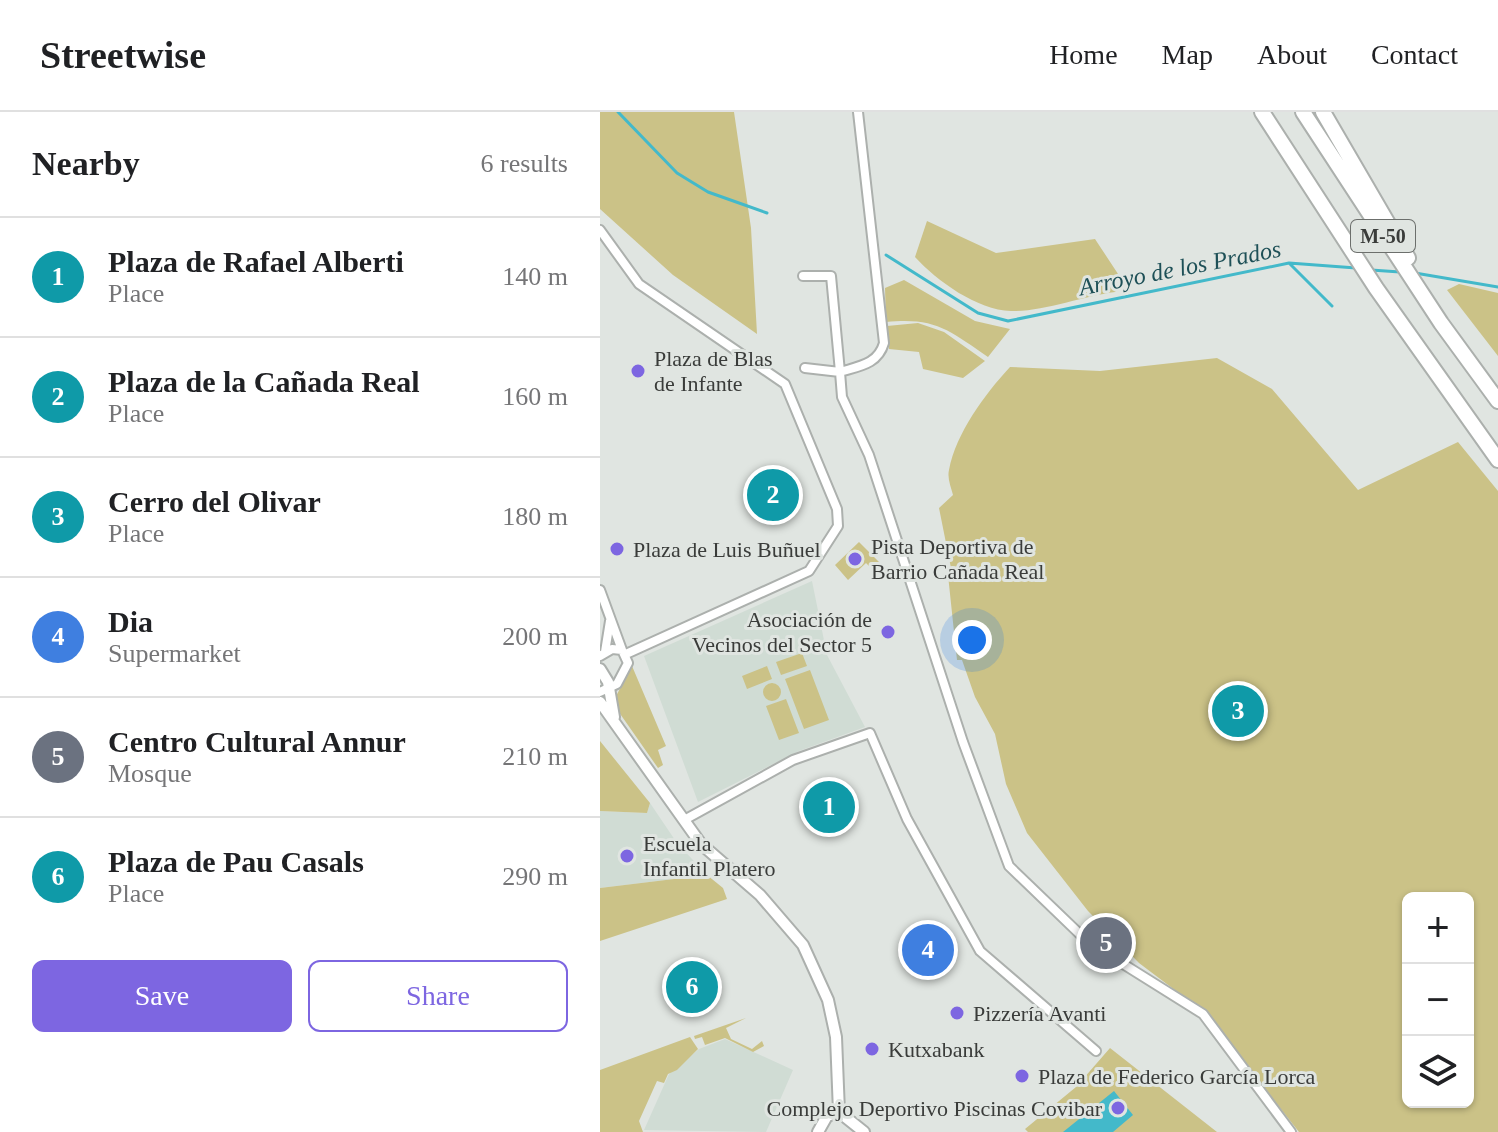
<!DOCTYPE html>
<meta charset="utf-8">
<style>
:root{--surface:#fff;--page:#f6f6f6;--text:#202124;--muted:#757577;--line:#e0e0e0;--accent:#7d66e1}
body{margin:0;font-family:Georgia,serif;background:var(--page);color:var(--text)}
.controls{position:absolute;right:24px;bottom:24px;display:grid;overflow:hidden;border-radius:12px;box-shadow:0 2px 6px #0004}
.controls button{width:72px;height:72px;display:grid;place-items:center;padding:0;border:0;border-bottom:2px solid var(--line);background:var(--surface);color:var(--text);font:40px sans-serif}
.you{position:absolute;left:372px;top:528px;width:28px;height:28px;margin:-20px;border:6px solid #fff;border-radius:50%;background:#1a73e8;box-shadow:0 0 0 12px #1a73e833}
.badge{display:grid;place-items:center;width:52px;height:52px;border-radius:50%;background:var(--accent);color:#fff;font-size:26px;font-weight:700}
.pin{position:absolute;translate:-50% -50%;border:4px solid #fff;box-shadow:0 2px 8px #0006}
.list{margin:0;padding:0;list-style:none}
h2{display:flex;justify-content:space-between;align-items:center;height:104px;margin:0;padding:0 32px;font-size:34px}
h2 small{font-size:26px;font-weight:400;color:var(--muted)}
.list li{display:grid;grid-template-columns:52px 1fr auto;gap:24px;align-items:center;box-sizing:border-box;height:120px;padding:0 32px;border-top:2px solid var(--line)}
.list b{display:block;font-size:30px;white-space:nowrap}
.list p{margin:0;font-size:26px;white-space:nowrap;color:var(--muted)}
.list em{font-size:26px;font-style:normal;color:var(--muted)}
.actions{display:flex;gap:16px;padding:24px 32px}
.actions a{flex:1;padding:18px 0;border:2px solid var(--accent);border-radius:12px;text-align:center;font-size:28px;color:var(--accent)}
.actions .main{background:var(--accent);color:#fff}
.icon{flex:none;width:44px;height:44px;fill:none;stroke:currentColor;stroke-width:2;stroke-linecap:round;stroke-linejoin:round}
.map{position:relative;flex:none;width:898px;height:1020px;overflow:hidden}
header{display:flex;align-items:center;gap:48px;box-sizing:border-box;height:112px;padding:0 40px;background:var(--surface);border-bottom:2px solid var(--line)}
header strong{font-size:38px}
nav{display:flex;gap:44px;margin-inline-start:auto;font-size:28px}
main{display:flex}
aside{flex:1;background:var(--surface)}
.map>svg:first-child{display:block}
.built{fill:#d0dcd4}
.green{fill:#cbc287;fill-rule:evenodd}
.water{fill:#43b9ca}
.lines{fill:none;stroke-linecap:round;stroke-linejoin:round}
.stream{stroke:#43b9ca;stroke-width:3}
.minor-casing{stroke:#acb0ad;stroke-width:12}
.tertiary-casing{stroke:#acb0ad;stroke-width:14}
.motorway-casing{stroke:#acb0ad;stroke-width:18}
.minor{stroke:#fff;stroke-width:8}
.tertiary{stroke:#fff;stroke-width:10}
.motorway{stroke:#fff;stroke-width:14}
.poi-dot{fill:#7d66e1;stroke:#e0e5e1;stroke-width:3}
.labels{text-anchor:middle;stroke-width:6;stroke-linejoin:round;paint-order:stroke}
.shield{fill:#e0e5e1;stroke:#6c6f6c;stroke-width:2}
.shield-label{font-size:20px;font-weight:bold;fill:#3a3c3a}
.poi-label{font-size:22px;fill:#3a3c3a;stroke:#e0e5e1;text-anchor:start}
.water-label{font-size:24px;font-style:italic;fill:#1e5057;stroke:#e0e5e1}
</style>
<header>
<strong>Streetwise</strong>
<nav><a>Home</a><a>Map</a><a>About</a><a>Contact</a></nav>
</header>
<main>
<aside>
<h2>Nearby<small>6 results</small></h2>
<ul class="list">
<li><span class="badge" style="background:#0f9aa8">1</span><div><b>Plaza de Rafael Alberti</b><p>Place</p></div><em>140 m</em></li>
<li><span class="badge" style="background:#0f9aa8">2</span><div><b>Plaza de la Cañada Real</b><p>Place</p></div><em>160 m</em></li>
<li><span class="badge" style="background:#0f9aa8">3</span><div><b>Cerro del Olivar</b><p>Place</p></div><em>180 m</em></li>
<li><span class="badge" style="background:#3f7fe0">4</span><div><b>Dia</b><p>Supermarket</p></div><em>200 m</em></li>
<li><span class="badge" style="background:#6b7280">5</span><div><b>Centro Cultural Annur</b><p>Mosque</p></div><em>210 m</em></li>
<li><span class="badge" style="background:#0f9aa8">6</span><div><b>Plaza de Pau Casals</b><p>Place</p></div><em>290 m</em></li>
</ul>
<div class="actions"><a class="main">Save</a><a>Share</a></div>
</aside>
<div class="map">
<svg width="898" height="1020" viewBox="0 0 898 1020">
<rect width="100%" height="100%" fill="#e0e5e1"/>
<path class="built" d="M212,469L227,543L265,615L199,639L98,690L44,544Z
M50,691L77,731L107,763L0,776V699L47,701Z
M125,927L193,958L166,1020L44,1018L69,962L99,937Z"/>
<path class="green" d="M0,0H134L151,116L157,222L73,163L0,97Z
M327,109L396,141L495,127L524,171L515,180C483,184 443,200 411,199C377,198 337,169 315,145Z
M304,168L375,209L410,217L388,245C349,218 335,205 286,210L285,176Z
M859,172L898,181V244L847,178Z
M318,211L344,220L385,249L363,266L323,257L319,240L289,237L287,214Z
M617,246L672,277L758,378L858,330L898,379V1020H699L604,900L539,851L488,799L427,721L406,672L395,622L375,585L362,548H357L348,463L352,461L339,396L353,383C351,375 347,366 349,358C356,321 385,282 410,255L500,259ZM808,786H868V990H808Z
M259,430L279,450L272,457L266,451L248,468L235,453Z
M202,541L207,554L181,563L176,550Z
M32,554L66,634L58,638L63,653L58,656L16,596L15,586Z
M167,554L172,567L147,577L142,564Z
M210,558L229,608L204,617L185,567Z
M163 580a9 9 0 1 1 18 0a9 9 0 1 1-18 0Z
M186,587L199,621L179,628L166,594Z
M0,629L50,691L47,701L0,699Z
M107,763L123,776L127,787L0,829V776Z
M146,906L126,916L131,927L152,937L162,929L164,934L153,940L125,926L105,933L102,925L95,927L94,924Z
M90,925L98,937L77,958L68,962L64,971L57,969L39,1009L43,1020H0V958Z
M510,936L617,1020H428L425,1017L476,975Z"/>
<path class="water" d="M514,979L533,1003L513,1020H463Z"/>
<g class="lines">
<path class="stream" d="M18,0L77,61L108,80L167,101
M286,143L378,201L408,209L689,151L756,156
M689,151L732,194
M771,158L800,160
M815,161L898,175"/>
<g class="minor-casing">
<path id="minor" d="M258,0L284,231C278,252 260,254 240,260L242,285L269,343L363,630L409,754L488,830L603,902L691,1020
M0,118L39,172L185,272L237,397L238,414L209,459L26,542
M203,164H231L240,260L205,256
M0,478L22,538
M5,540L10,509
M0,544L12,537L22,538L28,551L17,572L0,580
M86,707L193,648L270,621L307,707L380,839L496,939"/>
</g>
<g class="tertiary-casing">
<path id="tertiary" d="M0,557L8,570L14,605
M0,590L101,732L160,783L203,833L228,888L236,925L239,1000
M218,1020L227,1004L239,1000L264,1020"/>
</g>
<g class="motorway-casing">
<path id="motorway" d="M662,0L776,176L898,348
M703,0L841,211L898,289
M723,0L808,146"/>
</g>
<use href="#minor" class="minor"/>
<use href="#tertiary" class="tertiary"/>
<use href="#motorway" class="motorway"/>
</g>
<g class="poi-dot">
<circle cx="38" cy="259" r="8"/>
<circle cx="17" cy="437" r="8"/>
<circle cx="255" cy="447" r="8"/>
<circle cx="288" cy="520" r="8"/>
<circle cx="27" cy="744" r="8"/>
<circle cx="357" cy="901" r="8"/>
<circle cx="272" cy="937" r="8"/>
<circle cx="422" cy="964" r="8"/>
<circle cx="518" cy="996" r="8"/>
</g>
<g class="labels">
<rect class="shield" x="751" y="108" width="64" height="32" rx="6"/>
<g class="shield-label">
<text x="783" y="131">M-50</text>
</g>
<g class="poi-label">
<text x="54" y="254">Plaza de Blas<tspan x="54" dy="25">de Infante</tspan></text>
<text x="271" y="442">Pista Deportiva de<tspan x="271" dy="25">Barrio Cañada Real</tspan></text>
<text x="33" y="445">Plaza de Luis Buñuel</text>
<text x="272" y="515" text-anchor="end">Asociación de<tspan x="272" dy="25">Vecinos del Sector 5</tspan></text>
<text x="43" y="739">Escuela<tspan x="43" dy="25">Infantil Platero</tspan></text>
<text x="373" y="909">Pizzería Avanti</text>
<text x="288" y="945">Kutxabank</text>
<text x="438" y="972">Plaza de Federico García Lorca</text>
<text x="502" y="1004" text-anchor="end">Complejo Deportivo Piscinas Covibar</text>
</g>
<g class="water-label">
<text transform="translate(580 156) rotate(-11)" y="8">Arroyo de los Prados</text>
</g>
</g>
</svg>
<div class="controls">
<button>+</button>
<button>−</button>
<button><svg class="icon" aria-label="layers" viewBox="0 0 24 24"><path d="M12 4l9 5-9 5-9-5zM3 14l9 5 9-5"/></svg></button>
</div>
<div class="you"></div>
<div class="pin badge" style="left:229px;top:695px;background:#0f9aa8">1</div>
<div class="pin badge" style="left:173px;top:383px;background:#0f9aa8">2</div>
<div class="pin badge" style="left:638px;top:599px;background:#0f9aa8">3</div>
<div class="pin badge" style="left:328px;top:838px;background:#3f7fe0">4</div>
<div class="pin badge" style="left:506px;top:831px;background:#6b7280">5</div>
<div class="pin badge" style="left:92px;top:875px;background:#0f9aa8">6</div>
</div>
</main>
